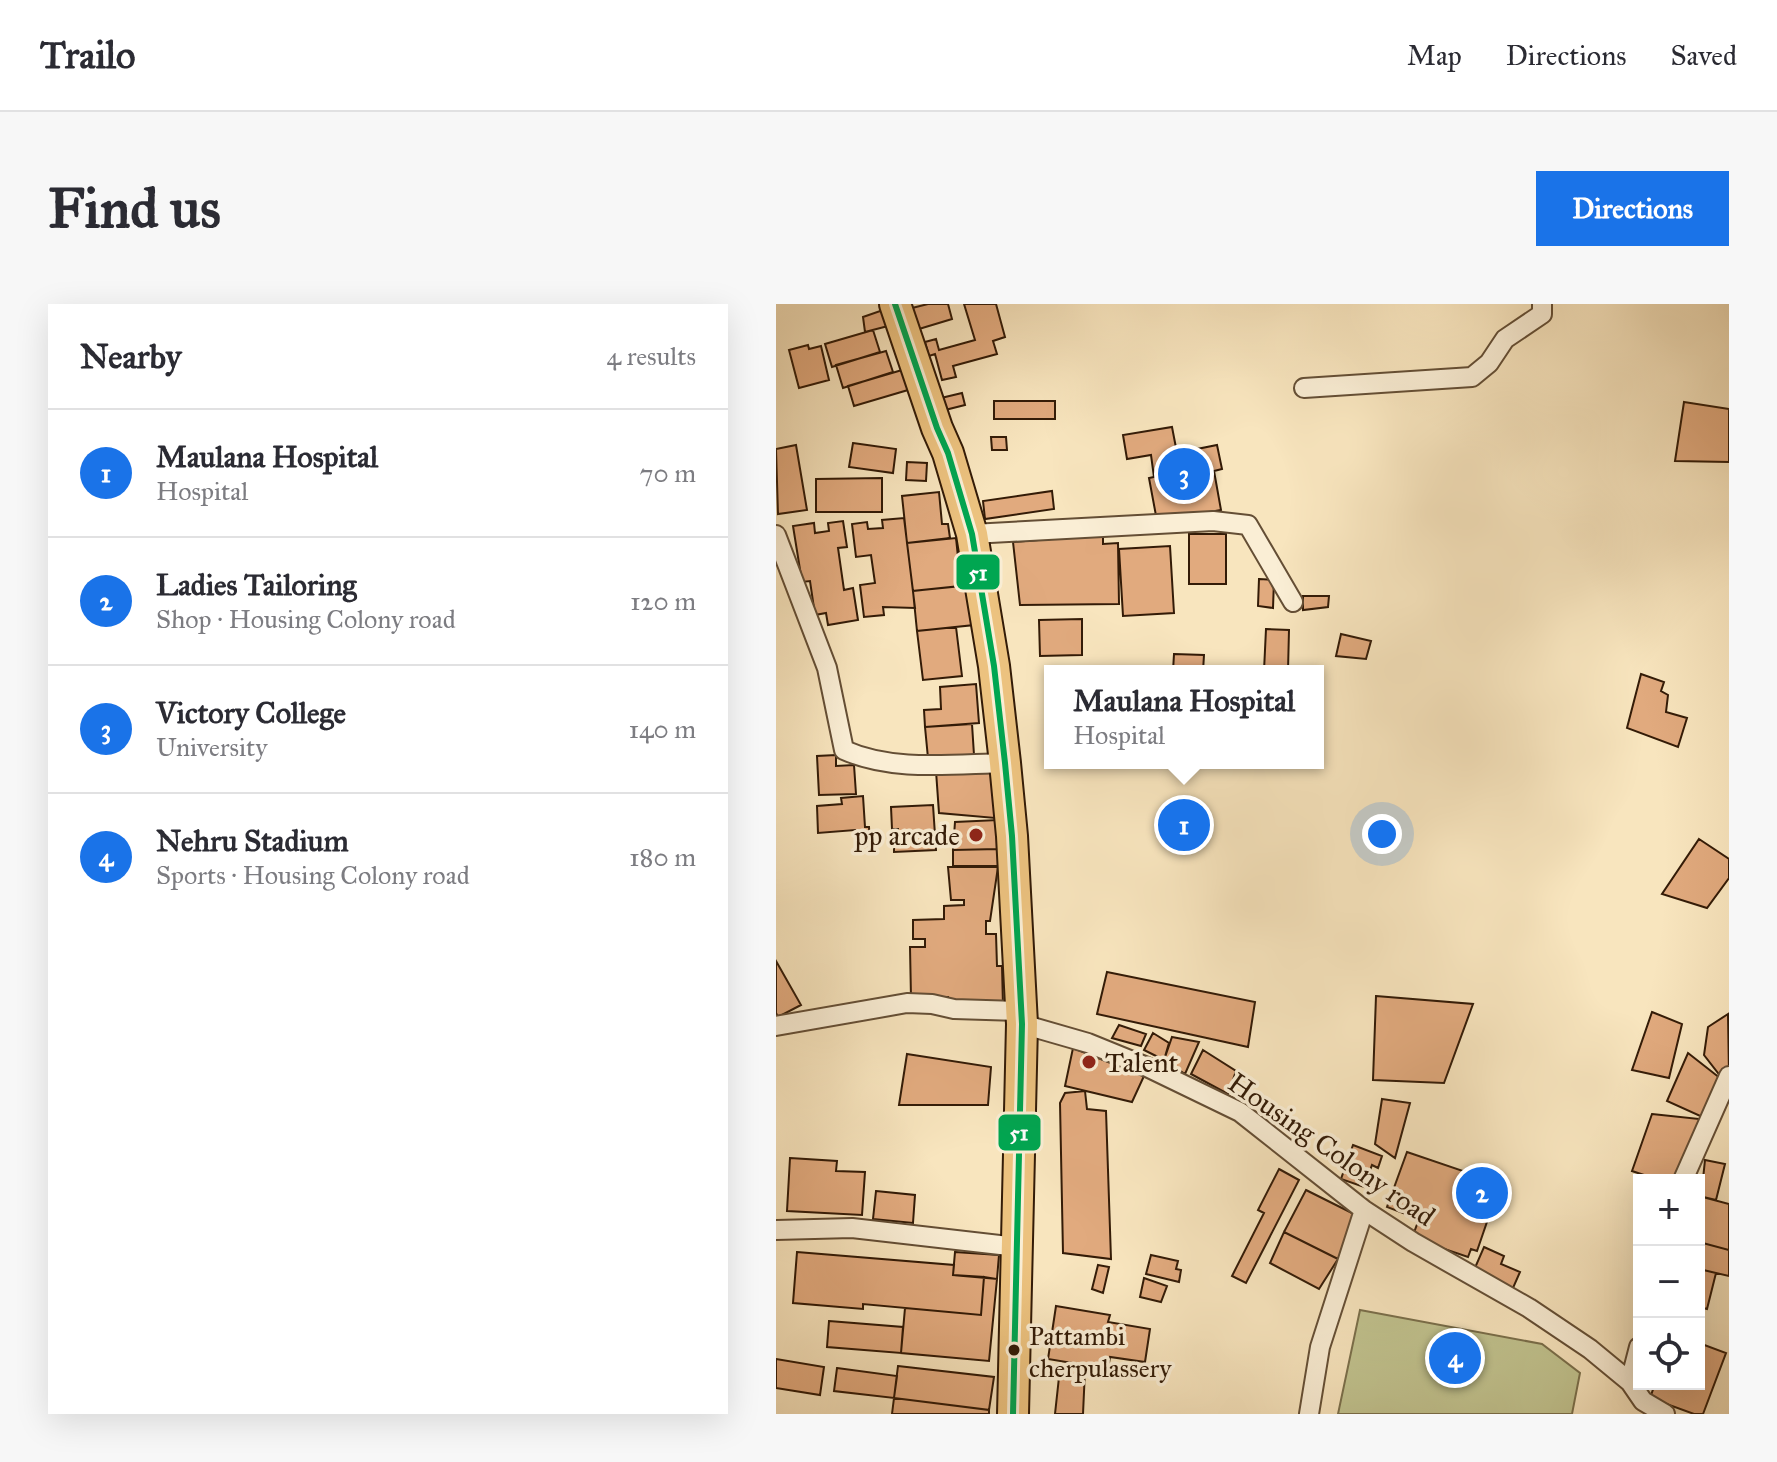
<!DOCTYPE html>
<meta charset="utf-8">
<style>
:root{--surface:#fff;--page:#f7f7f7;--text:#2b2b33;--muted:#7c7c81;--line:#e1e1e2;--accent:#1a73e8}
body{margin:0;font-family:"IM FELL Great Primer",serif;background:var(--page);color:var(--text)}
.controls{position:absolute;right:24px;bottom:24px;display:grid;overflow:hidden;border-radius:0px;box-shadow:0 8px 32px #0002}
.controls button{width:72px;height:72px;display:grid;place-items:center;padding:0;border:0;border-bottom:2px solid var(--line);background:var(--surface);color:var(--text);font:40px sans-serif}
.you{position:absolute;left:606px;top:530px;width:28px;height:28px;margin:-20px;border:6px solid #fff;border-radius:50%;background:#1a73e8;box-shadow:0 0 0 12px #1a73e833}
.badge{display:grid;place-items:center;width:52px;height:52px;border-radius:50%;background:var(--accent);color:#fff;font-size:26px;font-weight:700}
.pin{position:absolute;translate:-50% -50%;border:4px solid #fff;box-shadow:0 2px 8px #0006}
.popup{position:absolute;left:268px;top:361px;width:280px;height:104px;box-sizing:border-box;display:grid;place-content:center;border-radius:0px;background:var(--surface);filter:drop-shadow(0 2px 6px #0005);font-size:26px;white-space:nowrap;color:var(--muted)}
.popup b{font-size:30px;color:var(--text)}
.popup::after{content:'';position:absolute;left:50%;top:100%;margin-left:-16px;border:16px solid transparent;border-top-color:var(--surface)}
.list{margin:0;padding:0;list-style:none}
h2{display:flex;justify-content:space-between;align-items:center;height:104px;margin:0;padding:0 32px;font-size:34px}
h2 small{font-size:26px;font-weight:400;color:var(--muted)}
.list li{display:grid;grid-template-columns:52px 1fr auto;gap:24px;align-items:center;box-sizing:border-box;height:128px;padding:0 32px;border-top:2px solid var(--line)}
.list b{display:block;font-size:30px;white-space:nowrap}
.list p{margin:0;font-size:26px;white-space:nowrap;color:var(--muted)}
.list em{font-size:26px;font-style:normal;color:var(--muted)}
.icon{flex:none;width:44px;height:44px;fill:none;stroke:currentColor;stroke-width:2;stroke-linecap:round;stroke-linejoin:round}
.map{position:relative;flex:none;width:953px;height:1110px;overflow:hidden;border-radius:0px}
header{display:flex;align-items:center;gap:48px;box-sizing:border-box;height:112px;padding:0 40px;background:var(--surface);border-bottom:2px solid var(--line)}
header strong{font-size:38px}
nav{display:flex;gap:44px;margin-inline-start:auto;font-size:28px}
.intro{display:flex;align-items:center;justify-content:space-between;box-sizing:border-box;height:192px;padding:0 48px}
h1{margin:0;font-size:56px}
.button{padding:20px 36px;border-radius:0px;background:var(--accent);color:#fff;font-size:28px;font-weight:700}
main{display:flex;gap:48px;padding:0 48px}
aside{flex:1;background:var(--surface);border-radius:0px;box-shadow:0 8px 32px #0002}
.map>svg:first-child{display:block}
.green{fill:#c1c38f;stroke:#7a6f4b;stroke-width:2}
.building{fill:#e1aa7e;stroke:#331b07;stroke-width:2}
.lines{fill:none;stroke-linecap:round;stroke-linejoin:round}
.street-casing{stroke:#644e35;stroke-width:22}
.primary-casing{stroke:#331b07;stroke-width:34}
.street{stroke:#faeed5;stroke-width:18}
.primary{stroke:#ecc27f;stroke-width:30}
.bus-1-casing{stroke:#faeed5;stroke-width:12}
.bus-1{stroke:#00a651;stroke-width:6}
.poi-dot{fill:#8f2418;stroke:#faeed5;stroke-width:3}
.bus-dot{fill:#331b07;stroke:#faeed5;stroke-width:3}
.labels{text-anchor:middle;stroke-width:7;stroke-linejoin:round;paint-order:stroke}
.bus-label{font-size:26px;fill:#331b07;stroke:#faeed5;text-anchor:start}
.poi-label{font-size:28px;fill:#331b07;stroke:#faeed5;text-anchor:end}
.street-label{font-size:28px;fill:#331b07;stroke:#faeed5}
.line-badge{stroke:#faeed5;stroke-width:3}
.badge-label{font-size:22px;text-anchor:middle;font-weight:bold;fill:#fff}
</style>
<header>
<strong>Trailo</strong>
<nav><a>Map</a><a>Directions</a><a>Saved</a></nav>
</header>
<div class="intro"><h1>Find us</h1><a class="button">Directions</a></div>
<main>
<aside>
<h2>Nearby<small>4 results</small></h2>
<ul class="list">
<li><span class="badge">1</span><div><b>Maulana Hospital</b><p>Hospital</p></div><em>70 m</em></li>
<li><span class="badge">2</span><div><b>Ladies Tailoring</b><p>Shop · Housing Colony road</p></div><em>120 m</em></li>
<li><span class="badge">3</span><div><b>Victory College</b><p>University</p></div><em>140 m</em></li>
<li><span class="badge">4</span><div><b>Nehru Stadium</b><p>Sports · Housing Colony road</p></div><em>180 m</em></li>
</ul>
</aside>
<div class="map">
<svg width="953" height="1110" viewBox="0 0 953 1110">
<rect width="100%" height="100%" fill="#f8e5be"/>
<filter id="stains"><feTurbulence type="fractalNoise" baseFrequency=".0025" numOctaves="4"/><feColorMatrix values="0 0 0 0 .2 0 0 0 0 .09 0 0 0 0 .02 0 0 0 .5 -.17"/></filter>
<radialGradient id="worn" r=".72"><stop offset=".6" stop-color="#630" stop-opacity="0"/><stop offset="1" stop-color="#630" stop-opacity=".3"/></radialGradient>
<path class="green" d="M584,1006L766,1040L804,1069L796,1110H562Z"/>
<path class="building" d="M152,0H172L176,15L143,25L136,4Z
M188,0H220L229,33L217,37L221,50L177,62L180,73L166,76L159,50L153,52L149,38L160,35L163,46L199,36Z
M107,6L112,22L89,28L87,13Z
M97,26L104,48L56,63L49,40Z
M32,41L33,45L45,42L53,76L23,84L13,46Z
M110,47L117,68L67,84L60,61Z
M126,66L132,86L78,102L72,82Z
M186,89L189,101L169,106L165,94Z
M218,97H279V115H218Z
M908,98L953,105V158L899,157Z
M396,123L401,149L441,141L446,165L438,167L445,206L381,217L373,174L378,173L375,151L351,155L347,131Z
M215,133H230L231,146H216Z
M77,139L120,145L117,169L73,163Z
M20,141L31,206L2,210L0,145Z
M131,158L151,159L150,177L130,176Z
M106,174V208H40V175Z
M276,187L278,205L209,215L207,197Z
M163,188L166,220H172L174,234L131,239L126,192Z
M128,214L139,304L107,303L108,311L88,313L84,281L99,279L95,251L80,253L76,220L91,218L92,225L107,224L106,216Z
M67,217L71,243L62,244L68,286L77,284L82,316L52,321L50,309L39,311L34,277L26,278L17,222L38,219L39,229L53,227L52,219Z
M413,230H450V280H413Z
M327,231V240L342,239L343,300L244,301L237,238Z
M180,234L185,282L137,287L131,239Z
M394,242L398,309L347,312L343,245Z
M483,275L498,276L497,304L482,302Z
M193,281L198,321L141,327L137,287Z
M527,292H553L552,303L527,306Z
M306,315V351L264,352L263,316Z
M180,323L186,372L147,376L141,327Z
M490,325L513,326L512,367H488Z
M565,330L595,337L590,355L560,352Z
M398,350L428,351L427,367H397Z
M865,370L888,378L885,387L892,391L890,408L911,414L902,443L851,424Z
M200,380L203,419L149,423L148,406L165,405L164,383Z
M196,420L198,451L152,454L149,423Z
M60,451V462L78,461L80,490L43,491L41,452Z
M160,467H215L219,514L163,509Z
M87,492L89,523H93L94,541L80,542L79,526L42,529L41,502L66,500L65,494Z
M157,501L160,546L118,548V538H122V525H116L115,503Z
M222,516V545L177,546L179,518Z
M923,535L953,555V574L931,604L886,590Z
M222,545V562H177V546Z
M172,563H222L214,617H210V630H220L221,662H226L227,702L172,703V693L135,694L134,643H149V635H137V616L168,615V602L188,601V596H175Z
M0,657L25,701L2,713L0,709Z
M331,668L479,698L472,743L321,710Z
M600,692L697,700L668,779L597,776Z
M876,708L906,720L893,774L856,766Z
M952,710L953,772L949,778L928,751L932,723Z
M343,721L370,730L365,742L336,734Z
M377,729L393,739L388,756L368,746Z
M396,733L423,738L409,770L388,756Z
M297,744L368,772L356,798L289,782Z
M427,746L460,767L452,790L415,770Z
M912,749L949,778L933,816L891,797Z
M131,750L215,763L212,801H123Z
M309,787L311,805L330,807L335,955L287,949L284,799L289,789Z
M606,795L634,799L619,854L599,840Z
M876,810L933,816L906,876H883L856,867Z
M577,841L606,852L602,864L596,861L588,883L565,875Z
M631,848L693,869L683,898L714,909L701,947L695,945L692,953L636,934L643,915L611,903Z
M14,854L61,857L60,867L89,868L86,911L11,907Z
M929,856L949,860L940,896L923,892V876H919L920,873L927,875Z
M503,865L523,876L470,979L456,972L488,909L482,906Z
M697,877L719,883L715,900L693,894Z
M530,886L584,913L562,955L508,928Z
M100,887L139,891L137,919L97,915Z
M923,892L953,900V946L923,938Z
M508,928L562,955L543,985L494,959Z
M923,938L953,946V972L923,965Z
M708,943L728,952L725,960L744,968L737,984L698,966Z
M21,948L178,961L177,971L208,973L205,1011L87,1000V1005L17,999Z
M179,948L223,951L221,975L177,971Z
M375,951L402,957L400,965L405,966L403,978L370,970Z
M322,961L333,963L327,989L316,985Z
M923,965L940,969L931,1005L923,1003Z
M208,973L221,975L213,1057L125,1049L129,1004L205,1011Z
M368,974L391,982L385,998L364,993Z
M280,1002L334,1011L332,1018L374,1025L369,1058L334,1053L332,1065L272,1055Z
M53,1017L127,1023L125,1049L51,1043Z
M923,1039L950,1049L927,1110H918L874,1094L879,1080H923Z
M0,1055L48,1063L44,1091L0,1084Z
M122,1062L218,1073L213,1106L118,1094Z
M61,1064L121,1072L118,1094L58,1087Z
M284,1064L309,1066L307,1110H279Z
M118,1094L213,1106V1110H116Z"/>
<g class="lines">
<g class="street-casing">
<path id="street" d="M528,84L696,73L713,59L729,35L766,10V0
M196,230L437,217L472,221L517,298
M0,231L51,364L68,446C117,468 176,460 229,459
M246,720L312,739L371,763L464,808L588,906L637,938L753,1004L814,1045L854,1078L867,1097L889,1110
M0,722L131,699L156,700L178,705L245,707
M907,876L953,772
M0,926L76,924L242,943
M854,1078L863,1043
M533,1110L544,1043L588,906"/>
</g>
<g class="primary-casing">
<path id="primary" d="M119,0L161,124L172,149L196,230L218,362L229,459L236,532L246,720L237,1110"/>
</g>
<use href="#street" class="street"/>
<use href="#primary" class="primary"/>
<g class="bus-1-casing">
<path id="bus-1" d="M119,0L161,124L172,149L196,230L218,362L229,459L236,532L246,720L237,1110"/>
</g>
<use href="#bus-1" class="bus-1"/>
</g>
<g class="poi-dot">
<circle cx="200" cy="531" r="8"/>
<circle cx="313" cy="758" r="8"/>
</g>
<circle class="bus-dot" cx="238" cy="1046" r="7"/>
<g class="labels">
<g class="bus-label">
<text x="253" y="1041">Pattambi<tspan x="253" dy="32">cherpulassery</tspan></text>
</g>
<g class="poi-label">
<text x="184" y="541">pp arcade</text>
<text x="329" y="768" text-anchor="start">Talent</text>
</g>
<g class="street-label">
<text transform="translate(556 845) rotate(35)" y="10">Housing Colony road</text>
</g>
</g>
<g class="line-badge">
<rect x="179" y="249" width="46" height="38" rx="8" fill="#00a651"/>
<rect x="221" y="809" width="45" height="39" rx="8" fill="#00a651"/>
</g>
<g class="badge-label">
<text x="202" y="276">51</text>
<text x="243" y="836">51</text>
</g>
<rect width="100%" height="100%" filter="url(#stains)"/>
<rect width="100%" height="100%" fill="url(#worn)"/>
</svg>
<div class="controls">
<button>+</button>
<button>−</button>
<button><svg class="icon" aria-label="locate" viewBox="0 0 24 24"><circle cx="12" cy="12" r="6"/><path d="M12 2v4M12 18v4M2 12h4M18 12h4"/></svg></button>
</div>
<div class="you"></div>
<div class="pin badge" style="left:408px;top:521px">1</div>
<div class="popup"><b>Maulana Hospital</b>Hospital</div>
<div class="pin badge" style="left:706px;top:889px">2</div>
<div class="pin badge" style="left:408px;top:170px">3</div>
<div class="pin badge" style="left:679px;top:1054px">4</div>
</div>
</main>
